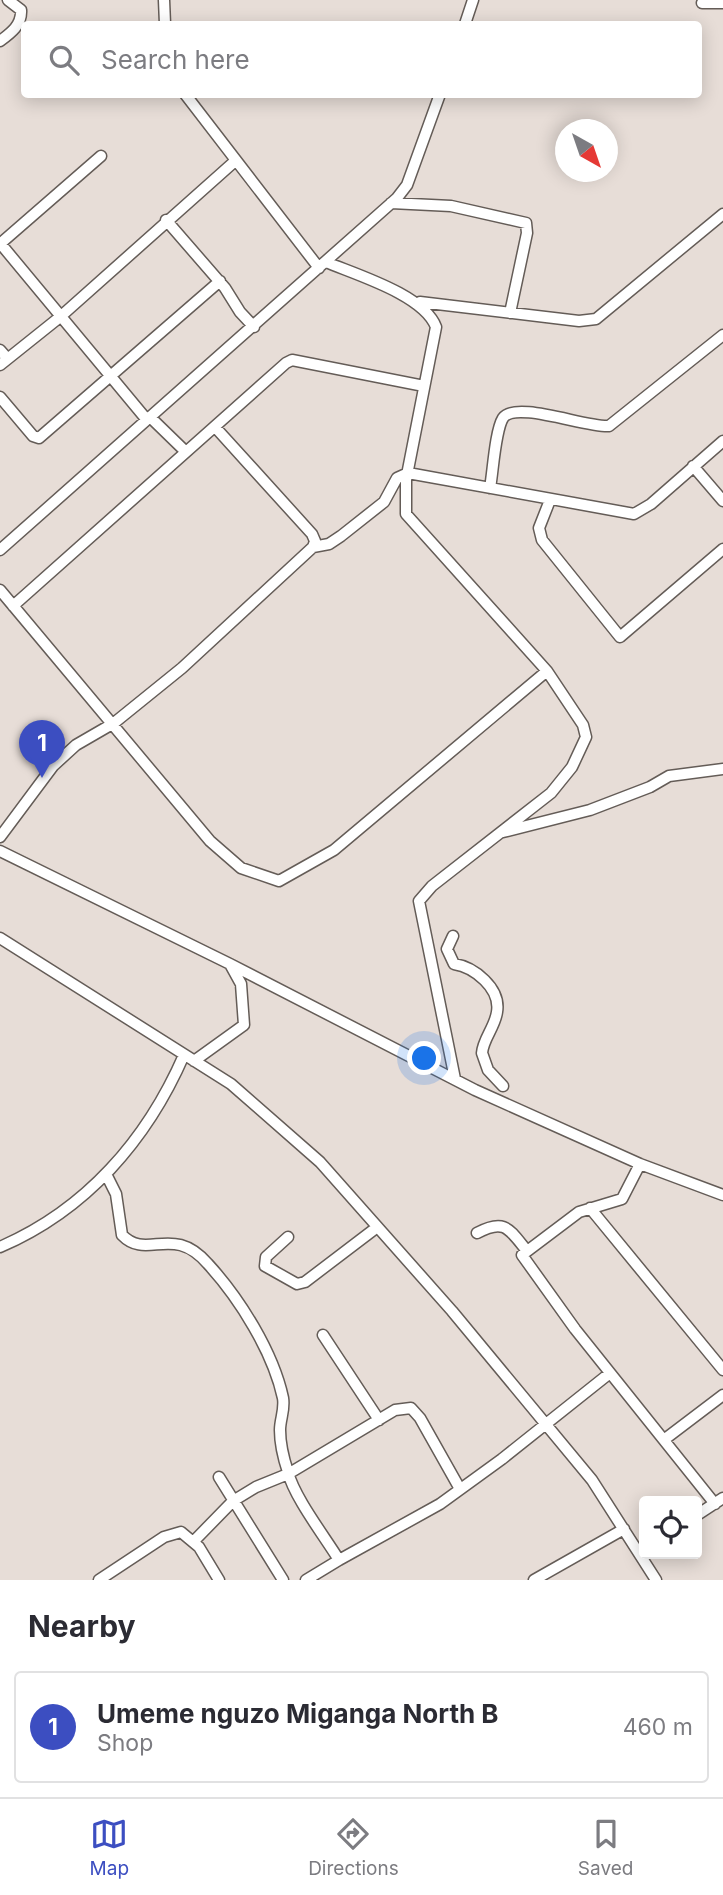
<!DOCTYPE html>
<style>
:root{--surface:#fff;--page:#f2f2f3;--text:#2b2b33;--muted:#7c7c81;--line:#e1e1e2;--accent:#3c4ec1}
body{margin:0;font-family:Inter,sans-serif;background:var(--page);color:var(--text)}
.controls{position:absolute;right:21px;bottom:21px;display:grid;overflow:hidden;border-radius:7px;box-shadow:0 4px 18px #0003}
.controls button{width:63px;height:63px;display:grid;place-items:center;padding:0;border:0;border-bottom:2px solid var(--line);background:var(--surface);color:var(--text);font:35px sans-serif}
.compass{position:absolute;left:555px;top:119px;width:63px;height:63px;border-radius:50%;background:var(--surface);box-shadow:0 4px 18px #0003;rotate:140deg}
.you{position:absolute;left:425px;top:1059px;width:24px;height:24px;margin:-18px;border:5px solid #fff;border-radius:50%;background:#1a73e8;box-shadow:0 0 0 10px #1a73e833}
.badge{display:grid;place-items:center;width:46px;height:46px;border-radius:50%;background:var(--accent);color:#fff;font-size:23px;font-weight:700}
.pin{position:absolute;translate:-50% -58px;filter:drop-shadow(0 2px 4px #0008)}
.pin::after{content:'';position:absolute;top:37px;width:24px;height:21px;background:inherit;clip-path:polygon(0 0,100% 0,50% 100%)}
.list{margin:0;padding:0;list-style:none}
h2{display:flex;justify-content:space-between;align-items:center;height:91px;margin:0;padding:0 28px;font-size:30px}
h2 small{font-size:23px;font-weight:400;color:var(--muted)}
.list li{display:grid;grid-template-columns:46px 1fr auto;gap:21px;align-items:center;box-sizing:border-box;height:112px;margin:0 14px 14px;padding:0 14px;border:2px solid var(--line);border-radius:7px}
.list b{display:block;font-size:26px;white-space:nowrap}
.list p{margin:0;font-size:23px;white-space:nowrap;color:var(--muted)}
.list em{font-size:23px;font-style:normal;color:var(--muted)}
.icon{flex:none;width:38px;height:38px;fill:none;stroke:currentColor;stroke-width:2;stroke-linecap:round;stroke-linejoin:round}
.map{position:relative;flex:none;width:723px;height:1580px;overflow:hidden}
.search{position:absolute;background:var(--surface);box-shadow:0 4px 18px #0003;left:21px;right:21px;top:21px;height:77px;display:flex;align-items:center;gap:18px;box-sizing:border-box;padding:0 24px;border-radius:7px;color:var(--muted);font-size:26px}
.sheet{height:217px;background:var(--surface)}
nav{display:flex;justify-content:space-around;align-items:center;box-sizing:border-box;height:98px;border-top:2px solid var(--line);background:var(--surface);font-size:19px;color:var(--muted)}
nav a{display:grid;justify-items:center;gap:4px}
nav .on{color:var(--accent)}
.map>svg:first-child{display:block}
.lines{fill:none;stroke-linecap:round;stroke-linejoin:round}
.minor-casing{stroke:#645c57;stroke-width:13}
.minor{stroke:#fff;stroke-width:10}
</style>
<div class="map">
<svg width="723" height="1580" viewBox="0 0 723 1580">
<rect width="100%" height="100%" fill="#e7ddd7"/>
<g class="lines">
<g class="minor-casing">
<path id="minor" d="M164,0L165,24
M702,3H723
M465,24L473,0
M0,41C11,33 22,25 21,10L8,0
M185,94L319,268
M391,203L451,206L526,223L527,233L510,313
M166,220L225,288L240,312L254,327
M0,243L147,420
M1,243L101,156
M326,262C357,275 424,295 436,327L406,480V514L547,671L583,725L586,737L572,767L551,793L432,886L419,901L455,1079
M420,302L579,321L596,319L723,214
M0,350L7,358
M0,365L60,317L234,162
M0,397L33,436L39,438L220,281
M150,417L186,452
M693,466L723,501
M490,488C493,472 495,431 503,418C515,400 587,428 609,426L723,335
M550,500L539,528L542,540L620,637L723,549
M313,547L329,544L341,536L384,502L397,478L408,473L634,514L651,504L723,441
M0,550L397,198L407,185L440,94
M0,590L210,841L241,868L279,881L334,850L547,671
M13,606L286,363L292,360L424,386
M503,832L590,810L650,787L669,776L723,769
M0,837L53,766L76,745L114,723L182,668L313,547L315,541L312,534L215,427
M0,851L230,964L475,1090L640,1164L723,1195
M453,936L447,949L454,964C474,967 501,988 497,1012C495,1027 483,1039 482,1053L488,1070L503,1086
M0,938L231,1084L320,1162L452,1311L592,1480L656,1580
M194,1061L244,1025L241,984L230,964
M640,1164L622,1199L579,1212L522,1255L575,1329L715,1504
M107,1176L116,1194L122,1235C147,1261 173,1223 208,1264C240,1299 273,1352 283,1398C285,1410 280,1419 280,1430C280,1443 284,1460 288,1472C294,1497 325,1537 339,1560L440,1504L502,1459L610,1373
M590,1208L723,1370
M477,1233C505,1218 509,1229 527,1251
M288,1237L266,1257L265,1266L297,1284L305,1282L376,1228
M0,1247C86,1210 147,1140 184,1055
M323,1335L379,1420
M665,1439L723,1395
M219,1477L283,1580
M697,1515L723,1498
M194,1541L233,1501L256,1487L288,1474L395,1410L411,1408L420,1418L460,1489
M99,1580L164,1537L181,1532L199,1547L219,1580
M306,1580L339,1560
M534,1580L624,1529"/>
</g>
<use href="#minor" class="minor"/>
</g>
</svg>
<div class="controls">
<button><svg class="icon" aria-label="locate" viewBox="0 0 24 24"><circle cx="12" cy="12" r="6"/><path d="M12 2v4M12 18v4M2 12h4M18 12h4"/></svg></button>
</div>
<svg class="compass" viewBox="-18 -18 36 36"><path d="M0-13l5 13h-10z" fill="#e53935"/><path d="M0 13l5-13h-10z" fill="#7c7c81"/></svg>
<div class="you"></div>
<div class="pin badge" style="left:42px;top:778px">1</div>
<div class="search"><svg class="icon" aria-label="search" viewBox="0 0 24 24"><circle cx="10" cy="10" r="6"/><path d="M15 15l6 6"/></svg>Search here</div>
</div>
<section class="sheet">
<h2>Nearby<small></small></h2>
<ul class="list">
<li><span class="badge">1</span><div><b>Umeme nguzo Miganga North B</b><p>Shop</p></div><em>460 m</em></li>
</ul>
</section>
<nav>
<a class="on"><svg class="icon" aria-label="map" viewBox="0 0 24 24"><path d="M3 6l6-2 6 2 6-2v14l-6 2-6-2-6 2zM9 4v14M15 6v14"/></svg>Map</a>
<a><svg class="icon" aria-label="directions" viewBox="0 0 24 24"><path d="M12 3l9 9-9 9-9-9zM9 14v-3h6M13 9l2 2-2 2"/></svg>Directions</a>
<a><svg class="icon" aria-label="saved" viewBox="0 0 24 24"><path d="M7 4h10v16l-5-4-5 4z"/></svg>Saved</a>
</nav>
